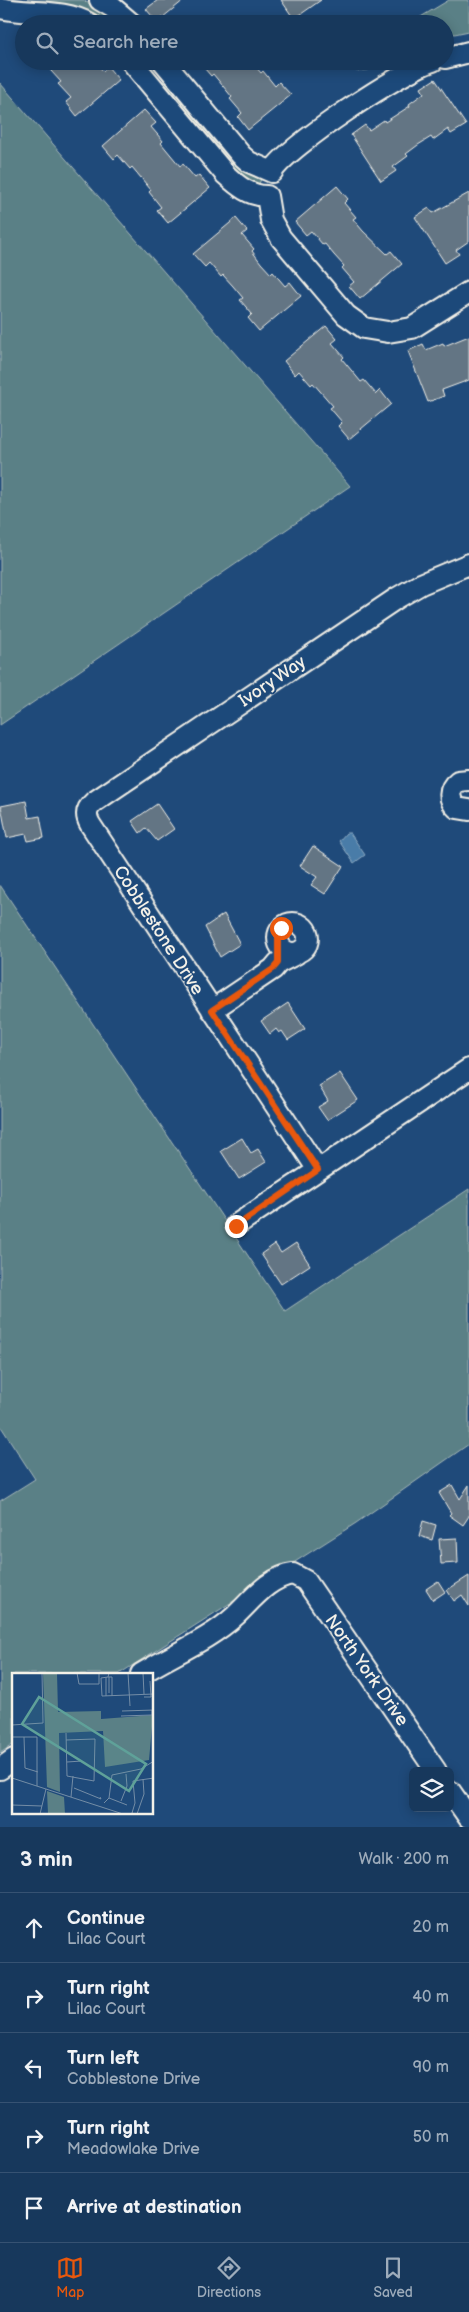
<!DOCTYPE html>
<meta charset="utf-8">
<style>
:root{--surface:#17385c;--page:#203f62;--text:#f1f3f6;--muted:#9eacbb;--line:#365272;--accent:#ea580c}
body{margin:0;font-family:"Balsamiq Sans",sans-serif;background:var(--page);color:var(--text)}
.controls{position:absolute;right:15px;bottom:15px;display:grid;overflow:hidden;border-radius:8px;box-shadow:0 2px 12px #0003}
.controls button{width:45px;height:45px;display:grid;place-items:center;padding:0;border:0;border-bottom:1px solid var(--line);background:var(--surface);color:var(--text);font:25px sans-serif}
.stop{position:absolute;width:15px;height:15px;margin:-11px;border:4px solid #ea580c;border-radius:50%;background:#fff}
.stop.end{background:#ea580c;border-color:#fff;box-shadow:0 1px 5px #0008}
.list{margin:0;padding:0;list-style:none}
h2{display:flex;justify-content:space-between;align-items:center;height:65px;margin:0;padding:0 20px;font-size:21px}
h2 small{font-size:16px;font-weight:400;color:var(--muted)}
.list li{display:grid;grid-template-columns:32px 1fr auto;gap:15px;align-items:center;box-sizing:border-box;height:70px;padding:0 20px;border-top:1px solid var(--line)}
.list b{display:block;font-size:19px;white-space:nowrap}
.list p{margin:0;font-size:16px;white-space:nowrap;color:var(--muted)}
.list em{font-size:16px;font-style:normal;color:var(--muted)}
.icon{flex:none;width:28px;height:28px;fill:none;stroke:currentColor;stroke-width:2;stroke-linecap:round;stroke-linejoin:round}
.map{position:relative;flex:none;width:469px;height:1827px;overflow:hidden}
.search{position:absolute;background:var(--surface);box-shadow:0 2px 12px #0003;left:15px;right:15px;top:15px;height:55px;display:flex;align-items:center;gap:12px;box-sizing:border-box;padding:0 18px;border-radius:28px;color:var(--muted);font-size:19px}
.sheet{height:415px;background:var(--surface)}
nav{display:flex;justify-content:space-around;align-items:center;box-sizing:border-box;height:70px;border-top:1px solid var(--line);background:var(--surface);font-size:14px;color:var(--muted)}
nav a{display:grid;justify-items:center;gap:2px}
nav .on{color:var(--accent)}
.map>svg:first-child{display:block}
.green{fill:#5a8086;stroke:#a7b8b7}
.water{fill:#4a7ca8;stroke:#8eabc2}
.building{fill:#637584;stroke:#f4f1e8}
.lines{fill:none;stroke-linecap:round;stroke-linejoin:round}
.minor-casing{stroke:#f4f1e8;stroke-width:24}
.minor{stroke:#1f4a7a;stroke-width:20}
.route{stroke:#ea580c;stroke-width:6}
.labels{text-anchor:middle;stroke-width:4;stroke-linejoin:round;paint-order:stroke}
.street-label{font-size:18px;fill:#f4f1e8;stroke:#1f4a7a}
.inset-road{fill:none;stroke:#748da6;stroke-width:1}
.view{fill:#5fa199;fill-opacity:0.15;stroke:#5fa199;stroke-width:2.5}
.inset-edge{fill:none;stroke:#f4f1e8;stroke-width:2.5}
</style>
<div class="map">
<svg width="469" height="1827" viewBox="0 0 469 1827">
<rect width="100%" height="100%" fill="#1f4a7a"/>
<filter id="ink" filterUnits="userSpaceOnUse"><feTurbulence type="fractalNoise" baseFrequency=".02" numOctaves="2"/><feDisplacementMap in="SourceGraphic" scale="10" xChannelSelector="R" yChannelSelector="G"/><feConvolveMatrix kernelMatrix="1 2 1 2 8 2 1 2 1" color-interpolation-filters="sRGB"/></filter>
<g filter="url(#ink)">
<path class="green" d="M0,0H83L123,24H101L91,18Z
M449,0H469V31L445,36V24H409Z
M362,61H387L368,70L356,71Z
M166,79L262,178L258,185L244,183L161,83Z
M0,83L350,486L0,725Z
M0,885L285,1311L469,1189V1444L356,1523L119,1674H14V1744L0,1753V1501L35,1479L0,1425Z"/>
<path class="water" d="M346,833H350L365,855L354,863L339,841Z"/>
<path class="building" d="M158,0H184L157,22L146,9Z
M281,0H321L294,19Z
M62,61H95L103,71L108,67L119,80L77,116L66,102L71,98L58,84L61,82L51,71Z
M198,61H251L261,73L263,71L275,86L279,82L291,95L248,130L238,117L242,113L230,99L232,97L213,74L211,76Z
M435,79L466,125L451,134L448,129L433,140L431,137L418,145L406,154L408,156L393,167L396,171L381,181L351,135L365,125L369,130L384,120L385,122L410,106L409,104L424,93L421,88Z
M144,110L156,123L151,127L163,141L161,143L180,166L183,164L195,178L199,175L210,188L168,223L157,210L161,207L149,192L151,190L132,167L130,169L118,155L114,159L103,146Z
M337,186L348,199L344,203L356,217L353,219L363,231L387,254L391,251L402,264L360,299L349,286L354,282L342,268L344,266L334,255L325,244L323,245L311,231L306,235L295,222Z
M469,193V241L456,250L459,254L445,263L415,217L429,208L433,213Z
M236,218L247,231L242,235L254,249L252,251L261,263L271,274L273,272L285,286L290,282L301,296L259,331L248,318L252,314L240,300L243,298L233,286L223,275L221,277L209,263L205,267L193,254Z
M326,326L337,339L332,343L344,357L342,359L361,382L364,380L376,394L380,390L391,404L349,439L338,426L342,422L330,408L333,406L313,383L311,385L299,371L295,375L284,361Z
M469,336V380L442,390L444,396L428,402L408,351L423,344L426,350L443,343L444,346Z
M26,801L29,818L40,816L44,838L28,841L26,834L7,838L1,806Z
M157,804L174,829L157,841L146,828L140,833L132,821Z
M313,846L343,866L325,894L311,885L317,877L300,866Z
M224,914L240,944L220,957L205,927Z
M288,1003L305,1029L288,1040L282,1031L279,1033L276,1029L270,1034L261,1021Z
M340,1073L358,1100L327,1120L318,1107L328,1101L319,1086Z
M242,1138L251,1153L258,1149L266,1162L239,1179L221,1151Z
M296,1243L310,1265L281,1284L261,1254L275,1244L281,1253Z
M452,1485L460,1499L469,1485V1516L463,1525L449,1515L451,1513L439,1493Z
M423,1521L436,1525L432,1540L419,1536Z
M457,1538L458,1563L441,1564L439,1539Z
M469,1576V1606L462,1595L454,1601L447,1590Z
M438,1581L445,1592L433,1600L426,1589Z"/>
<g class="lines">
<g class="minor-casing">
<path id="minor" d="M100,0L112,7L132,24
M0,8C30,15 62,8 90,24
M445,58L469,52
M131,61L226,175C238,186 250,196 267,196L271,220L281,238L346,315L364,328L388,332L412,328L469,292
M163,61L241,155L249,162L272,172C286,147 405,69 433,61
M469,780L458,781C448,789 448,800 457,808L469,810
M278 938a15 15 0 1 1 30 0a15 15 0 1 1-30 0Z
M212,1010L273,969L278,963L296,954
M318,1170L90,824C85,815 86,809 94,802L397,598L421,584L469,564
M236,1225L469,1069
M141,1674C171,1655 209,1640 235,1616C252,1600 269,1577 293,1574L306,1581L436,1771
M0,1769L14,1759
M450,1791L469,1818"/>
</g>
<use href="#minor" class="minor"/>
</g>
</g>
<g class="lines" filter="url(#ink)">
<path class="route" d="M236,1226L318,1170L212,1010L273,969L278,963V938L281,928"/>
</g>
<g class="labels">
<g class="street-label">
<text transform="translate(272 681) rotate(-34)" y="6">Ivory Way</text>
<text transform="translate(159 930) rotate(57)" y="6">Cobblestone Drive</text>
<text transform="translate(367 1670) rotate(55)" y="6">North York Drive</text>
</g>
</g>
<g transform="translate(12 1673)">
<rect width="141" height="141" fill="#1f4a7a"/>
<path d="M31,0H45L46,39L89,38V46L141,42L137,87L93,94L91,58L47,60L48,119L35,114ZM35,118L52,124L53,141H36Z" fill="#5a8086"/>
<path class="inset-road" d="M65,0L67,11H87V0M97,0L96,4L89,5L90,23L142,21M116,0L118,33M131,0L132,21M94,4V23M96,4H100V23M97,4V20M132,24H139L138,8M110,38L142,37M109,43L140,42V37M0,52L31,50L30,0M54,60L55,103L82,108L83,66L54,67M0,64H25V113M12,64L13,95L26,99M55,89L70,88M100,102L129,96L142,88M0,105L111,141M62,115L89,126L88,124M59,124L61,103M97,125L115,132M109,128L115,113L114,101M92,130L97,125L100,102M0,132L30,133M28,141L34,116M123,141L120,140L123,130L121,108L142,105M125,141L132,121L131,106"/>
<path class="view" d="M27,24L134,91L117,118L10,51Z"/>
<rect width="141" height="141" class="inset-edge"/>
</g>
</svg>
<div class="controls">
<button><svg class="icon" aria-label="layers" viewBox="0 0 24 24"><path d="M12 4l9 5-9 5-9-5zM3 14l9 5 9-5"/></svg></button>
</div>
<div class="stop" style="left:281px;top:928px"></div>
<div class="stop end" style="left:236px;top:1226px"></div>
<div class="search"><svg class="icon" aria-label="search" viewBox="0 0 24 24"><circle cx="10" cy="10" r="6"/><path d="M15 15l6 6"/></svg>Search here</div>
</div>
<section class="sheet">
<h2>3 min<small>Walk · 200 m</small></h2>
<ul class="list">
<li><svg class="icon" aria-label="ahead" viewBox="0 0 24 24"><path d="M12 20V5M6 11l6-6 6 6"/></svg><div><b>Continue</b><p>Lilac Court</p></div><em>20 m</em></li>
<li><svg class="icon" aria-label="right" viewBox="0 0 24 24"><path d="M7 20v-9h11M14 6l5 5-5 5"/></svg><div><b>Turn right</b><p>Lilac Court</p></div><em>40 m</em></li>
<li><svg class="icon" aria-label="left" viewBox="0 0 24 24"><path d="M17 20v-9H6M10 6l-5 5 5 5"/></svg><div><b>Turn left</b><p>Cobblestone Drive</p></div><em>90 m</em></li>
<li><svg class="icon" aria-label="right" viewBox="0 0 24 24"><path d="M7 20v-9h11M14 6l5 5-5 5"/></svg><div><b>Turn right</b><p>Meadowlake Drive</p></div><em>50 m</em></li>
<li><svg class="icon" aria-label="arrive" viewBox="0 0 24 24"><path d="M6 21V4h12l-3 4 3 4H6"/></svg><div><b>Arrive at destination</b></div></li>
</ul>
</section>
<nav>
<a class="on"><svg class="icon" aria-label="map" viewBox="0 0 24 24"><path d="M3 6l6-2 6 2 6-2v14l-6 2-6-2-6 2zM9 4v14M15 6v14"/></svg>Map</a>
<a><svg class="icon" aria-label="directions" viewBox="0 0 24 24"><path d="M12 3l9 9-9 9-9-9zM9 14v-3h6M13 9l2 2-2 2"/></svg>Directions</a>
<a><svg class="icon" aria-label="saved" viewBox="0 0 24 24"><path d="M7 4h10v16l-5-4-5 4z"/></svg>Saved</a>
</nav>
